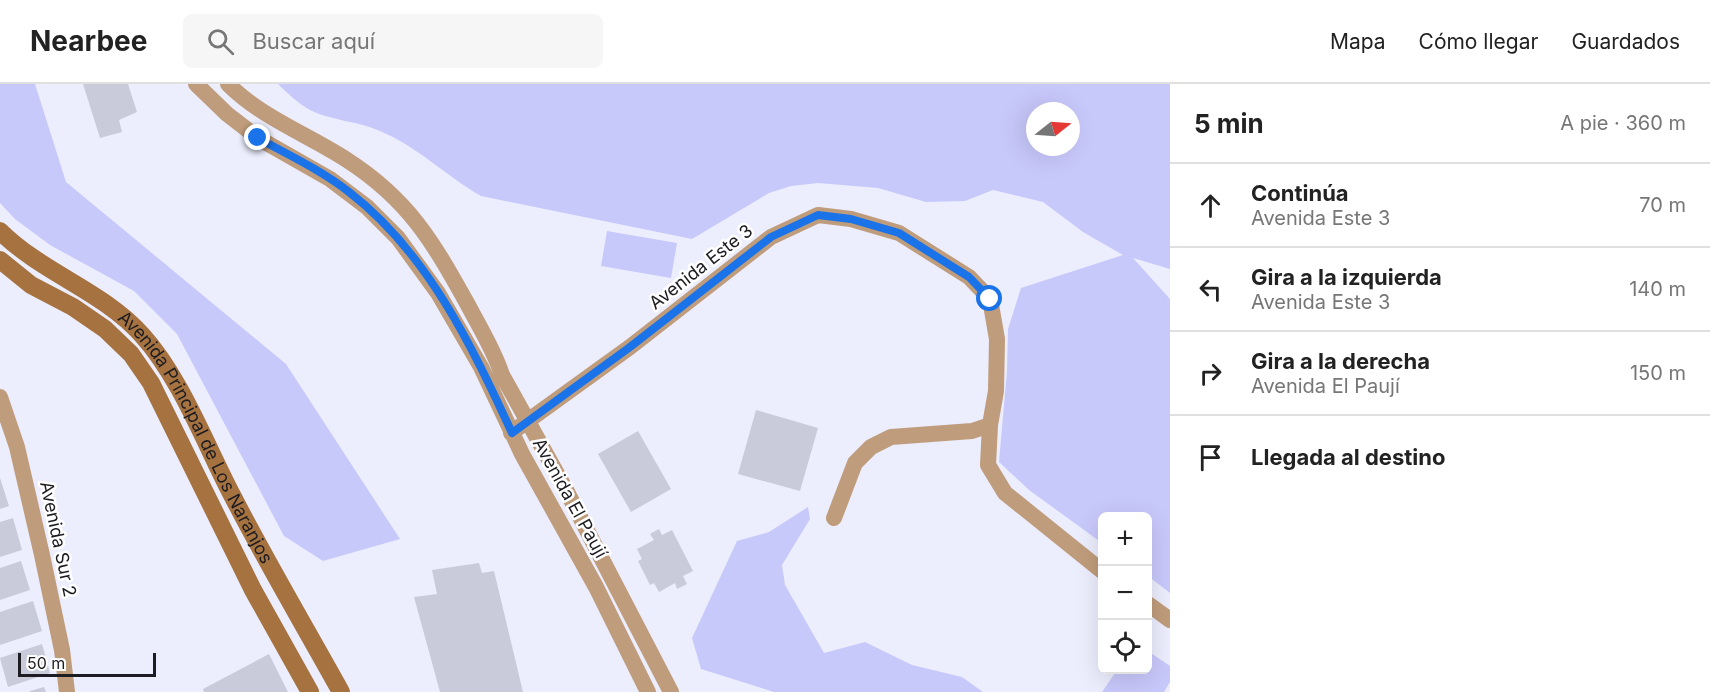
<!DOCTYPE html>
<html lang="es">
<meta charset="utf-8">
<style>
:root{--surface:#fff;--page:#f6f6f6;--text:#222;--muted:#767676;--line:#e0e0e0}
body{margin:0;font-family:Inter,sans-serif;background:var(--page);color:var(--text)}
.controls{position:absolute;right:18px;bottom:18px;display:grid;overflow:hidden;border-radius:9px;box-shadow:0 6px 24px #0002}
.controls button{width:54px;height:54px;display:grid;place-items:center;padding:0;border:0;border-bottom:2px solid var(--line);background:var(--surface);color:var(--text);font:30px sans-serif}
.compass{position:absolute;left:1026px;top:18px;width:54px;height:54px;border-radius:50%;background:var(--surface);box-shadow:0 6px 24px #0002;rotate:73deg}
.scale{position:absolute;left:18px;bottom:15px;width:138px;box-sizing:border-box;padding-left:6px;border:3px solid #1c1c22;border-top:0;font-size:16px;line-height:21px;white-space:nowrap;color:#1c1c22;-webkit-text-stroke:4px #fff;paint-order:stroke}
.stop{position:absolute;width:18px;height:18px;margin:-14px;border:4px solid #1a73e8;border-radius:50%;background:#fff}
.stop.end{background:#1a73e8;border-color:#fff;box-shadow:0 2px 6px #0008}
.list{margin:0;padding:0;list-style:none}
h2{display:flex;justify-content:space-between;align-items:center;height:78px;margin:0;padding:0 24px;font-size:26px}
h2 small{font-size:20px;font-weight:400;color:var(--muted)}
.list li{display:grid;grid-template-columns:39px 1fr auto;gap:18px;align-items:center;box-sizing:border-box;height:84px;padding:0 24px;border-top:2px solid var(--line)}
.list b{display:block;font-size:22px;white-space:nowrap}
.list p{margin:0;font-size:20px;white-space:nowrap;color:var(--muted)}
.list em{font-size:20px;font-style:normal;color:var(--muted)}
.icon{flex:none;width:33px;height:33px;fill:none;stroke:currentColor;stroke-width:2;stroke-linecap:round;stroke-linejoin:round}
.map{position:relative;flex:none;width:1170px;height:608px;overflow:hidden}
header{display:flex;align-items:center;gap:36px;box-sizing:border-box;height:84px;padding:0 30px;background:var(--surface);border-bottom:2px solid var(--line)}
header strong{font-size:28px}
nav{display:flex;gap:33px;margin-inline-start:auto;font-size:21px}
.search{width:420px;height:54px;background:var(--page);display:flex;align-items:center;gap:15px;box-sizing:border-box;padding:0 21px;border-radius:9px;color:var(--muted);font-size:22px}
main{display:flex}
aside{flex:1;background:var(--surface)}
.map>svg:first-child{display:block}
.green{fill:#c8c9fb;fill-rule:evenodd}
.building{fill:#c9cada}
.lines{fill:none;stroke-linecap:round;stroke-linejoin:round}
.street{stroke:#bf9c7b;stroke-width:16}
.secondary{stroke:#a67340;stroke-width:18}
.route{stroke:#1a73e8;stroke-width:8}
.labels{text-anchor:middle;stroke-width:5;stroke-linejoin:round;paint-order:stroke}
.street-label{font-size:18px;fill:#1c1c22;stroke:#fff}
</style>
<header>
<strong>Nearbee</strong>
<div class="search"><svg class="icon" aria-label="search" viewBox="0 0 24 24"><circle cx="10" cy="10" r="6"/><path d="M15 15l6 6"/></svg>Buscar aquí</div>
<nav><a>Mapa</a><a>Cómo llegar</a><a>Guardados</a></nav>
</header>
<main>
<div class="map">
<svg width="1170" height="608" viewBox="0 0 1170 608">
<rect width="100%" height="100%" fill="#ecedfd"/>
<path class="green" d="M0,0H35L66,98L286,280L400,455L323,477L284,452L177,250L134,207L50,161L15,135L0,119Z
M278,0H1170V185L1133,174L1170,215V509L1148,492V432H1102V459L1029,406L999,378L1007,287L1008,245L1021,204L1123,171L1083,148L1043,118L993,106L965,117L926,118L878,104L818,99L791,102L769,109L692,155L481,112C446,92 418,63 380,47C358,37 332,37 310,26C299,20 287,9 278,0ZM1035,27H1071V63H1035Z
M607,147L677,159L671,194L601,182Z
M808,423L810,435L782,481L785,501L824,569L865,558L912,581L962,593L983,608H774L701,585L692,554L737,457L769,448Z
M1148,567L1170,582V598L1164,608H1102L1117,586H1148Z"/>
<path class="building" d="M83,0H128L137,28L119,36L122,48L100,54Z
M756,326L818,344L800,407L738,390Z
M638,347L671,405L631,428L598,370Z
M0,394L9,422L0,425Z
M13,434L22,466L0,473V438Z
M659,445L662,451L672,446L693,487L683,492L687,500L677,505L675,499L659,508L654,499L650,501L638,477L642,475L637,465L654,456L650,450Z
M21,477L30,506L0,516V484Z
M479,479L482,489L494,487L523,608H440L414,513L437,510L432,486Z
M33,517L42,547L0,561V528Z
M42,560L50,589L8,603L0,574Z
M269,570L288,608H204L203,605Z
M44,603L46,608H30V607Z"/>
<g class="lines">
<path class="street" d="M196,0L227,30L258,54L330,95L367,123L398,154L438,209L481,283L522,370L596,503L648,608
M228,0C262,34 307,50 347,76C409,116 433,158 468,221C480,244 494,266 502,291L566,406L671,608
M0,313L17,363L42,471L62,566L67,608
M511,349L630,263L771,153L818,131L851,135L899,149L969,193L990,215L997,255L996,307L990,341L988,381L1005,409L1102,487
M834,434L855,379L871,363L891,353L972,347L990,341
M1148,520L1170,536"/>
<g class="secondary">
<path id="s1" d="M0,147C42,189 103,207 142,251C181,294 206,362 233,413C267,479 305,543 341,608"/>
<path d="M0,176L31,201L73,223L105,245L131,270L151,299L253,506L310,608"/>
</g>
</g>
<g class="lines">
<path class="route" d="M258,54C288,71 321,86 349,108C427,168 472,262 512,349L630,263L771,153L818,131L851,135L899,149L969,193L990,215"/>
</g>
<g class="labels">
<g class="street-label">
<text transform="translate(701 183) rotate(-38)" y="6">Avenida Este 3</text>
<text dy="6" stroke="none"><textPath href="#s1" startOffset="292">Avenida Principal de Los Naranjos</textPath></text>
<text transform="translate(570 414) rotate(61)" y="6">Avenida El Paují</text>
<text transform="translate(58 455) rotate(78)" y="6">Avenida Sur 2</text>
</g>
</g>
</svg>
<div class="controls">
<button>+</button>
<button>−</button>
<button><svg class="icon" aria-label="locate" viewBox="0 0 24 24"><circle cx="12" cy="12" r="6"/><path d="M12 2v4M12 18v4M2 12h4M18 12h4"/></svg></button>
</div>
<svg class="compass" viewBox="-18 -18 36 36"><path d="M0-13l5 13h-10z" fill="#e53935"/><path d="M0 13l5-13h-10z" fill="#767676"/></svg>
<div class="scale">50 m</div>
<div class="stop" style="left:990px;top:215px"></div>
<div class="stop end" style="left:258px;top:54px"></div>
</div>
<aside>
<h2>5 min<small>A pie · 360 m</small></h2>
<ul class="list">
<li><svg class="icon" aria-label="ahead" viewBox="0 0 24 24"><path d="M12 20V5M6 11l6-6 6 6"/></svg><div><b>Continúa</b><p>Avenida Este 3</p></div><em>70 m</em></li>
<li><svg class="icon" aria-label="left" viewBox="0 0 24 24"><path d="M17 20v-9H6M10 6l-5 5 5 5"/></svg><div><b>Gira a la izquierda</b><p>Avenida Este 3</p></div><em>140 m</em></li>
<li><svg class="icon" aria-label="right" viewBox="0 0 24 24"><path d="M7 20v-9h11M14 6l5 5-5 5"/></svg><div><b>Gira a la derecha</b><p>Avenida El Paují</p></div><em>150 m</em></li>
<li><svg class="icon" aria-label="arrive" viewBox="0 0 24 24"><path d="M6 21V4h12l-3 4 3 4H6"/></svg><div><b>Llegada al destino</b></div></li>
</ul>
</aside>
</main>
